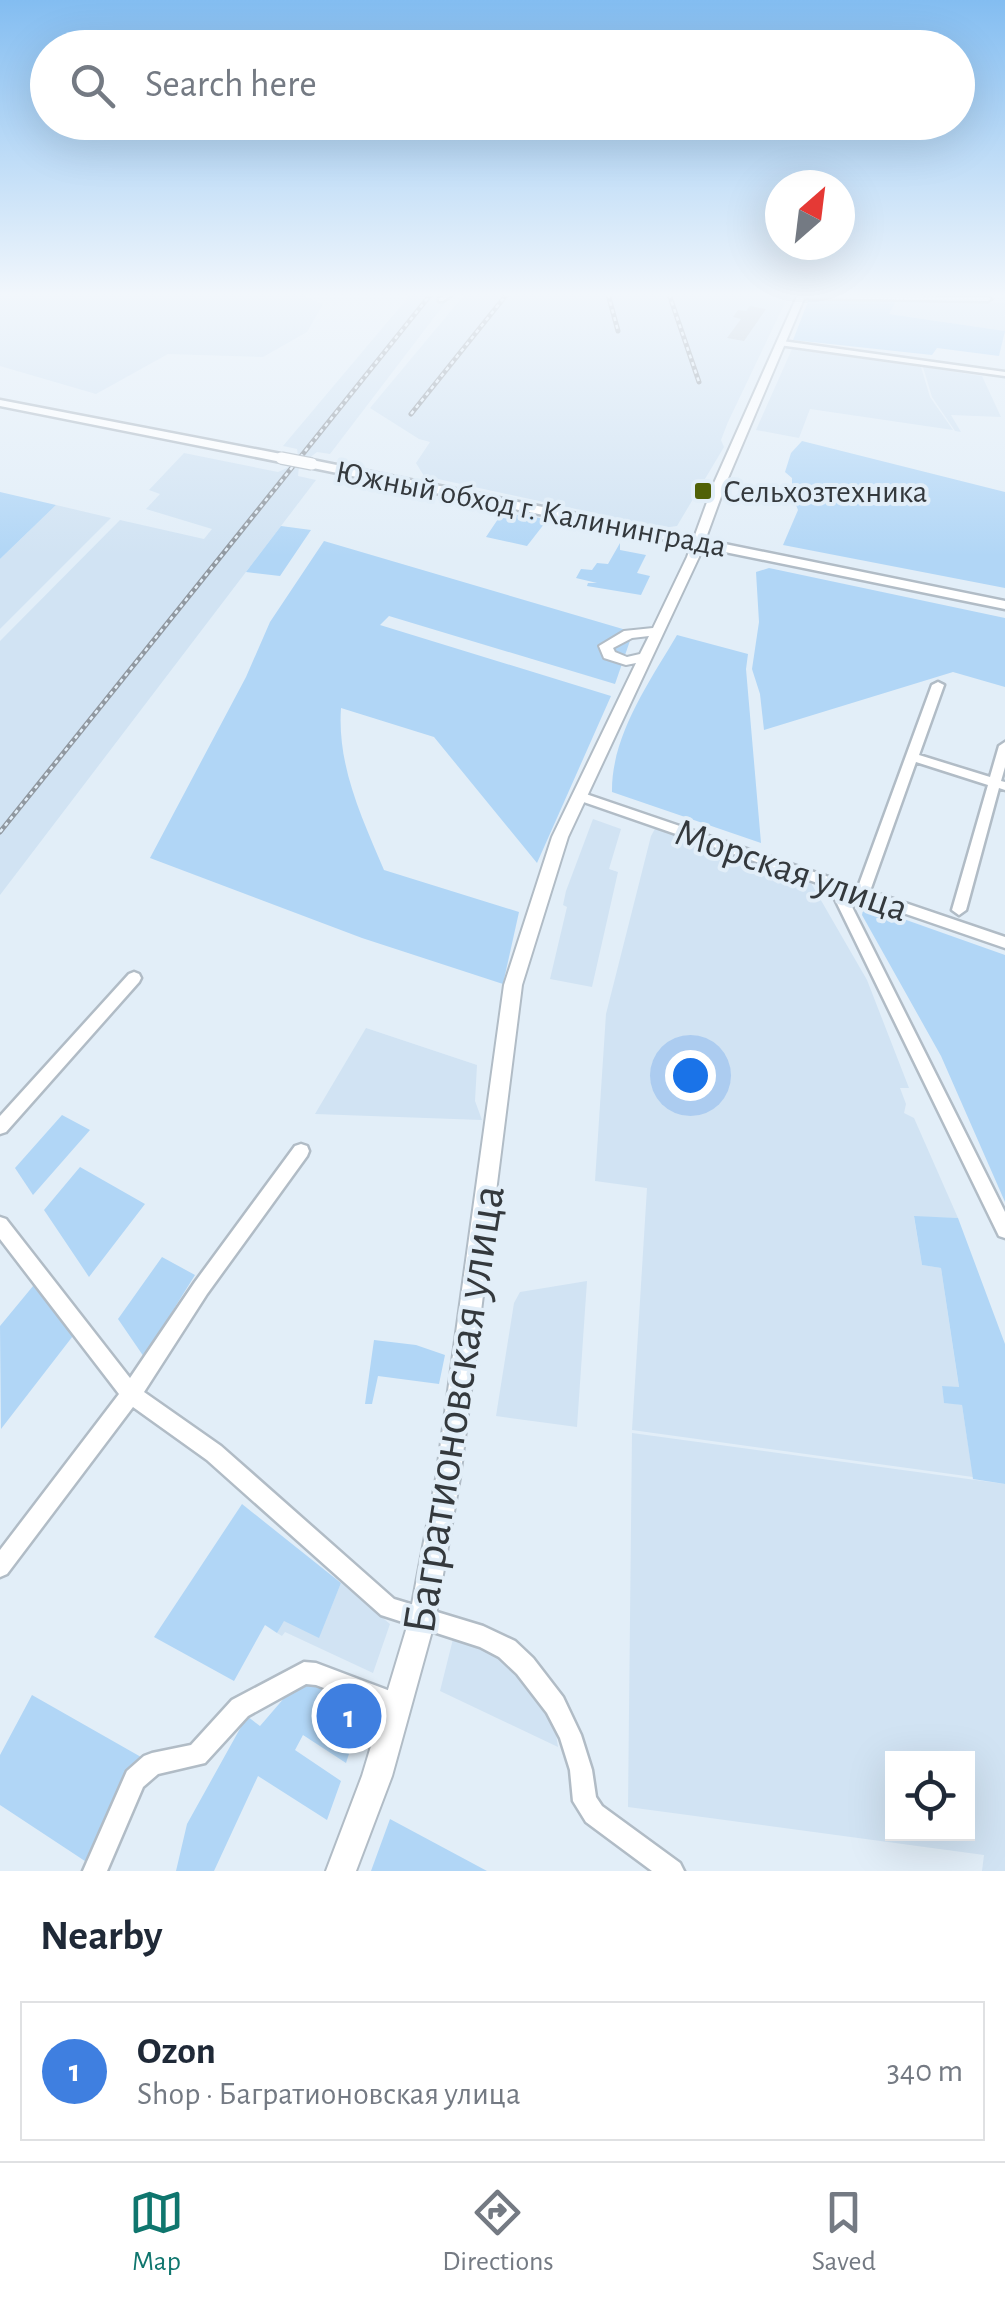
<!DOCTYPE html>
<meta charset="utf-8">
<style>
:root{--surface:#fff;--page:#f2f2f3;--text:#1f2937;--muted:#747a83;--line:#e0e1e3;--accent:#0f766e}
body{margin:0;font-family:"Alegreya Sans",sans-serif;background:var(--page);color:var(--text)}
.controls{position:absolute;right:30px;bottom:30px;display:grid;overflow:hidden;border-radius:0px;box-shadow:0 10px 40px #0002}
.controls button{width:90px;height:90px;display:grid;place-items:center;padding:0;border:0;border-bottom:2px solid var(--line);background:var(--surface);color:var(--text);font:50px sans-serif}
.compass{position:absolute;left:765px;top:170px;width:90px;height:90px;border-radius:50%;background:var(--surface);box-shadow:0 10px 40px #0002;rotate:28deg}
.you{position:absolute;left:690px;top:1075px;width:35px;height:35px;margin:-25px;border:8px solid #fff;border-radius:50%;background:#1a73e8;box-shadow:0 0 0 15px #1a73e833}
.badge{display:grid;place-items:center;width:65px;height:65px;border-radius:50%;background:var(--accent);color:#fff;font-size:32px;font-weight:700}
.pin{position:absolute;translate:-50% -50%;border:5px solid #fff;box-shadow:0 2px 10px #0006}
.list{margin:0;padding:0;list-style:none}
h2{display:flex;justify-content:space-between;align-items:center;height:130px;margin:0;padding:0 40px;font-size:42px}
h2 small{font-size:32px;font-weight:400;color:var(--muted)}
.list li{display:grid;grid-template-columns:65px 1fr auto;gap:30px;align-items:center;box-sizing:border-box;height:140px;margin:0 20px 20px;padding:0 20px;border:2px solid var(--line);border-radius:0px}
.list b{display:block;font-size:38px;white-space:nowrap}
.list p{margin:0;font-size:32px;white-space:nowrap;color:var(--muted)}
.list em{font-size:32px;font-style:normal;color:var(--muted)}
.icon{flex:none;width:55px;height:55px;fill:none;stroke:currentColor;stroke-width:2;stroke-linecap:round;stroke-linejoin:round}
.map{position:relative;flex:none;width:1005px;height:1871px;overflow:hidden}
.search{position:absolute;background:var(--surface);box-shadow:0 10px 40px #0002;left:30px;right:30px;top:30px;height:110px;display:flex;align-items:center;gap:25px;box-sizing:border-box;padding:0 35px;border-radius:55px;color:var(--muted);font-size:38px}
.sheet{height:290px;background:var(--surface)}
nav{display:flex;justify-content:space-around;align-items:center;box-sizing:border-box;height:140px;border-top:2px solid var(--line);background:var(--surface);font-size:28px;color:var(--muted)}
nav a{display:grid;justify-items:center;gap:5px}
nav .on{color:var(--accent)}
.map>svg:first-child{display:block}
.built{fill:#d1e3f3;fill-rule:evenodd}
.green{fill:#b1d6f6}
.building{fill:#bdc8d2}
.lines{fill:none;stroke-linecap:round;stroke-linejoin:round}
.minor-casing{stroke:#b1bcc6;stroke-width:5}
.major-casing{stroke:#b1bcc6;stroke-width:4}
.highway-casing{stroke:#b1bcc6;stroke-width:5}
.minor{fill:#fff;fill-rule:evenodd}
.major{fill:#fff;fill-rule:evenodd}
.highway{fill:#fff;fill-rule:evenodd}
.rail-casing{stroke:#9098a0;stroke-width:5}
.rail{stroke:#e2eef8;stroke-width:2.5;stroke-dasharray:4;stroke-linecap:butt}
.highway-bridge-casing{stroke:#b1bcc6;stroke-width:14;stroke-linecap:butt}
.highway-bridge{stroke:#fff;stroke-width:11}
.poi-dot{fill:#506106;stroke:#e2eef8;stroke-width:4}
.labels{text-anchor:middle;stroke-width:8;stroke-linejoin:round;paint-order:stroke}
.far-poi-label{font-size:32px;fill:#34393d;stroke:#e2eef8;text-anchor:start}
.far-street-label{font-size:32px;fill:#34393d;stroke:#e2eef8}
.street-label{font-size:40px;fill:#34393d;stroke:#e2eef8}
.near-street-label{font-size:48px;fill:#34393d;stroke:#e2eef8}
</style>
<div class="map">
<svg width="1005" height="1871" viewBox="0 0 1005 1871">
<rect width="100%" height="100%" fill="#e2eef8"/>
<path class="built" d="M0,294H298L323,304L307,332L263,357L168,354L96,394L0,366Z
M411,294H452L330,454L317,452L299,466L298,476L316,480L0,895V641L120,520L204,539L212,529L146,509L160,494L149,490L184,453L278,472L289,467L298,456L297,449L283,446Z
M465,294H789L728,422L721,440L724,447L677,526L663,528L424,476L416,463L430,442L419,439L370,408Z
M897,300L1005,303V331L889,314Z
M792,349L921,367L930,397L953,430L810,409L799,438L756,430Z
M923,367L982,376L1001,417L951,415L961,432L955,431L932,397Z
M56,505L111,518L0,629V559Z
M593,819L621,829L609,869L618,872L592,987L550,979L567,907L563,905L566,891Z
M656,827L811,883L867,980L909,1088H900L906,1104L904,1113L914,1118L958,1218L914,1217L922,1265L941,1268L959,1388L942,1386L944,1402L962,1405L973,1477L632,1430L647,1188L595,1181L606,1014L651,836Z
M366,1028L477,1065L475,1101L482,1120L315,1114Z
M587,1281L577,1427L496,1416L514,1303L520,1292Z
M632,1433L1005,1484V1871H982L984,1855L628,1807ZM892,1758H968V1834H892Z
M341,1583L390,1624L373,1673L285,1632L282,1636L277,1633L283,1620L319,1637Z
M453,1639L481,1646L511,1667L553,1715L558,1747L440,1691Z"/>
<path class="green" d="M809,299L897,300L889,314L1005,331L999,356L937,348L932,355L793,340Z
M802,441L1005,492V588L783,545L798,510L792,495V478L785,472L791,453Z
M0,492L56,505L0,559Z
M502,513L548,519L527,546L486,537Z
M281,526L311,530L280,576L246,572Z
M324,541L633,632L615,684L389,616L380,625L611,696L537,863L434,737L341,708C337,766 362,818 384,870L519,912L503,984L362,938L150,858L246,677L270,622Z
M620,543V550L646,555L637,573L650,576L641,595L587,586L588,583H597L576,578L581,569L592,570L597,563L608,564Z
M769,568L1005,618V687L953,672L764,730L760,694L752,669L759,622L756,572Z
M677,635L748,654L746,669L761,843L612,792C611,736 650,681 677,635Z
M864,905L1005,955V1202L941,1056L862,915Z
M62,1115L90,1130L33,1195L15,1168Z
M80,1167L145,1204L89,1277L44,1210Z
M914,1216L958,1218L1005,1344V1484L973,1479L962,1405L944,1403L942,1386L959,1387L941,1268L922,1265Z
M162,1257L195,1275L144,1357L118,1319Z
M38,1280L76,1332L1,1429L0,1326Z
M374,1340L416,1345L445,1355L439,1384L378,1376L372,1404H365Z
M242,1504L341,1583L319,1638L284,1621L277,1633L265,1625L234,1681L154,1637Z
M304,1675L365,1705L346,1763L303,1735L295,1750L341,1781L327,1820L258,1776L214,1871H176L187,1824L247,1716L260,1726Z
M32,1695L141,1757L94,1867L0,1805V1755Z
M390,1819L487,1871H371Z"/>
<path class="building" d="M750,306L766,309L744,341L727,338L741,319L733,317L738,310L746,311Z"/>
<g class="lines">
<g class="minor-casing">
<path id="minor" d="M446,294H453L443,301H439V299Z
M799,295L988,297L991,299L988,301L801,298Z
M782,341L1005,372V376L779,345L778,343Z
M938,682L944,685L919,755L990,777L999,746L1005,742V767L1001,781L1005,782V790L999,788L966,910L959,915L952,910L988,785L916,762L870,891L1005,937V948L845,893L1005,1212V1238L999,1236L829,887L575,799L573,796L575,793H583L858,887L932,685Z
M134,972L139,974L141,978L139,982L6,1132L0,1134V1116L129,974Z
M301,1144L307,1146L309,1151L307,1156L207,1294L144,1392L221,1446L394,1599L483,1626L515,1641L533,1658L563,1697L581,1735L592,1770L596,1797L602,1806L680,1863L684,1871H652L586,1822L573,1801L570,1770L560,1738L547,1713L517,1674L499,1657L480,1647L381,1615L207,1460L133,1407L7,1574L0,1577V1550L119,1394L0,1239V1217L6,1219L130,1378L195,1282L295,1146Z
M304,1662L316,1663L406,1697L409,1705L406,1713L398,1716L316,1685L306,1684L248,1716L205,1763L158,1774L143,1787L107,1871H83L127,1771L144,1756L152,1753L191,1745L232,1700Z"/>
</g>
<g class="major-casing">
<path id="major" d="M798,294H806L726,483L699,557L568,837L522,985L460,1478L435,1620L392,1776L356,1871H326L362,1776L409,1620L436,1478L504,985L552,837L636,663L626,665L604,658L599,646L624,631L653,628L687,557L714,483ZM649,636L640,654L627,657L615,652L613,648L632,638Z"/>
</g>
<g class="highway-casing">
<path id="highway" d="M0,400L281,454L287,458L281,462L0,406Z
M312,460L1005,601V609L308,467V461Z"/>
</g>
<use href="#minor" class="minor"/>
<use href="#major" class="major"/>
<use href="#highway" class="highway"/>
<g class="rail-casing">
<path id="rail" d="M608,294L618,331
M669,294L699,382
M411,414L507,294
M0,832L431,294"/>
</g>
<use href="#rail" class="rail"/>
<g class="highway-bridge-casing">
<path id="highway-bridge" d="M281,458L312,464"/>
</g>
<use href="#highway-bridge" class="highway-bridge"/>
</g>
<linearGradient id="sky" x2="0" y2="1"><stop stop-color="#83bdf1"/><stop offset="0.53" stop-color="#f2f7fc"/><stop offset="1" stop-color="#f2f7fc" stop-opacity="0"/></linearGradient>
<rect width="1005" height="556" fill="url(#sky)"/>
<rect class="poi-dot" x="693" y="481" width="20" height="20" rx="5"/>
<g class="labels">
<g class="far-poi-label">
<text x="723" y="502">Сельхозтехника</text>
</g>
<g class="far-street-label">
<text transform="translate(531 508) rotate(11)" y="11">Южный обход г. Калининграда</text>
</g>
<g class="street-label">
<text transform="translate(792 869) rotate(19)" y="14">Морская улица</text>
</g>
<g class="near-street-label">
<text transform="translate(452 1409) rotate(-81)" y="17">Багратионовская улица</text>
</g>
</g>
</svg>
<div class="controls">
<button><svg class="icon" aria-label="locate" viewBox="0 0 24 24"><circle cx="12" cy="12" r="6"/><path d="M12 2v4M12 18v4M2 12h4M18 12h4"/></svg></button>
</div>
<svg class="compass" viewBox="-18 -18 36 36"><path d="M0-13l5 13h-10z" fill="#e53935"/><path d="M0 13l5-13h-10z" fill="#747a83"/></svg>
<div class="you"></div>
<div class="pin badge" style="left:349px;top:1716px;background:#3f7fe0">1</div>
<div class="search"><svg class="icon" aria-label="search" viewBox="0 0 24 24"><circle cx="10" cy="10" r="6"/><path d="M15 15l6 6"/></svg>Search here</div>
</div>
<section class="sheet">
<h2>Nearby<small></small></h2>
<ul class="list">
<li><span class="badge" style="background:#3f7fe0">1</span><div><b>Ozon</b><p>Shop · Багратионовская улица</p></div><em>340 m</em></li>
</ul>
</section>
<nav>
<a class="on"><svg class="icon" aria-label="map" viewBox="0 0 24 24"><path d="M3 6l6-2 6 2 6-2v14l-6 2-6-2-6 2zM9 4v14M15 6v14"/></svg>Map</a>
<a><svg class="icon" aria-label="directions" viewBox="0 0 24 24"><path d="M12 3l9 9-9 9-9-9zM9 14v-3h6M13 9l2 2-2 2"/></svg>Directions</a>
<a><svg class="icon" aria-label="saved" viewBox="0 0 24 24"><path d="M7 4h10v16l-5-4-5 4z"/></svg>Saved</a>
</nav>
